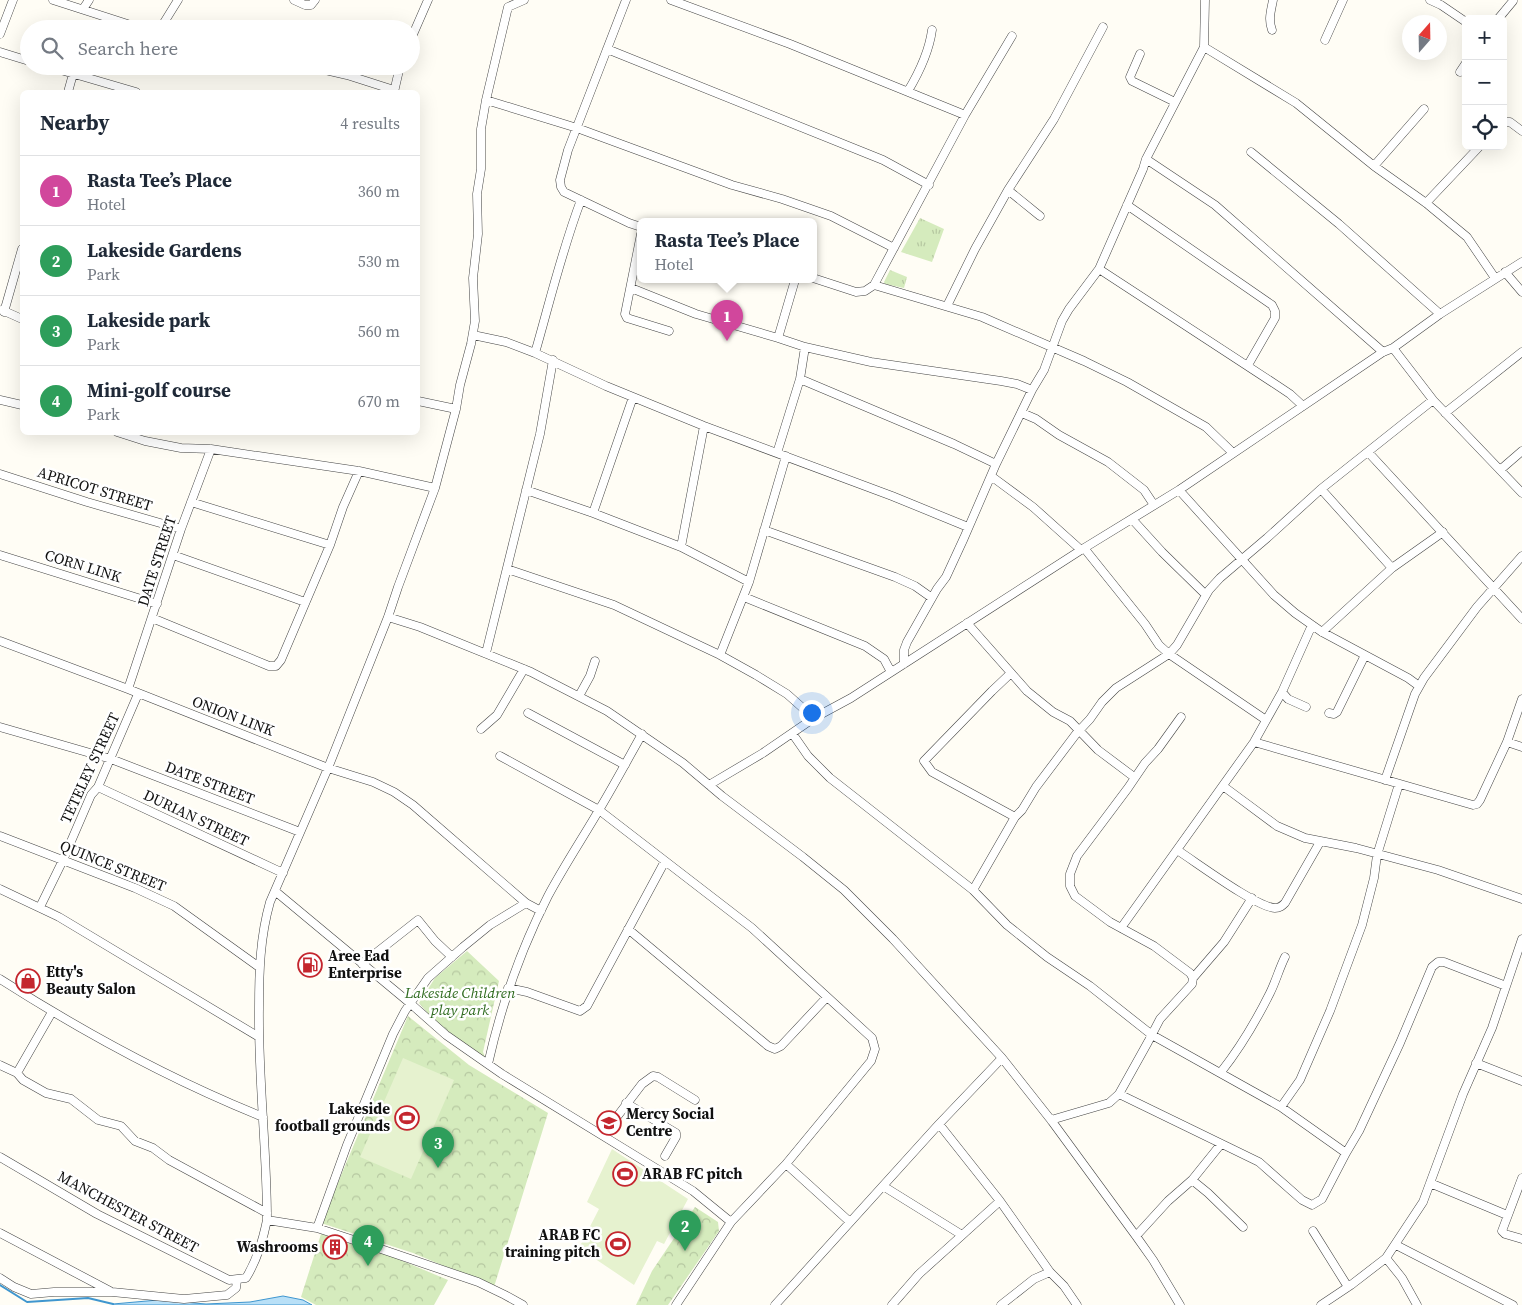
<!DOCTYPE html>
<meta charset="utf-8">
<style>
:root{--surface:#fff;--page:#f2f2f3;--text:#1f2937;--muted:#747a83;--line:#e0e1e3;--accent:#0b8043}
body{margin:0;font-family:"Source Serif 4",serif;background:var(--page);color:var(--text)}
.controls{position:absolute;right:15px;top:15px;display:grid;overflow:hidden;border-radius:8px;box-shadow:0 5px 20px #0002}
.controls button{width:45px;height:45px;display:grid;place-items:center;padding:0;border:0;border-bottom:1px solid var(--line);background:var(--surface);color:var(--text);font:25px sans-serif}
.compass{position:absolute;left:1402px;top:15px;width:45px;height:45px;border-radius:50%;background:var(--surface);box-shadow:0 5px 20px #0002;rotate:20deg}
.you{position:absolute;left:811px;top:712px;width:18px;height:18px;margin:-12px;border:4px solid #fff;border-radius:50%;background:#1a73e8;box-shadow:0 0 0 8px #1a73e833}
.badge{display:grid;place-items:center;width:32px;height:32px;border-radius:50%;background:var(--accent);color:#fff;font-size:16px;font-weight:700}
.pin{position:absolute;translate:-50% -41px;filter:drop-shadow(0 1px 2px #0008)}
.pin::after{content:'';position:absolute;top:26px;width:18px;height:15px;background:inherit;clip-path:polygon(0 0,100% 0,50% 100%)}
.popup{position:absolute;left:637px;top:218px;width:180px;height:65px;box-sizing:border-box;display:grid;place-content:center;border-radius:8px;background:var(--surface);filter:drop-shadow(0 1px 4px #0005);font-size:16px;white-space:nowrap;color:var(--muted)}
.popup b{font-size:19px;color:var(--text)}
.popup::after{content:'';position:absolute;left:50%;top:100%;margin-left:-10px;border:10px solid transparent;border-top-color:var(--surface)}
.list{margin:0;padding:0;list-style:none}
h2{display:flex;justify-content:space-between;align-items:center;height:65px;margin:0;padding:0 20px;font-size:21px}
h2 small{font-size:16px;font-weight:400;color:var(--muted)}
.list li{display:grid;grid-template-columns:32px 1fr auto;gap:15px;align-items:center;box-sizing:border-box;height:70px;padding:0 20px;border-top:1px solid var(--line)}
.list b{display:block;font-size:19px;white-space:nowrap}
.list p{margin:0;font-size:16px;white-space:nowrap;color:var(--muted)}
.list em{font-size:16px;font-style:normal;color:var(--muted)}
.icon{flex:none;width:28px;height:28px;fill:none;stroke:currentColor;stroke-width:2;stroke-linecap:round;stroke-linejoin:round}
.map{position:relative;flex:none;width:1522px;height:1305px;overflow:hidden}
.search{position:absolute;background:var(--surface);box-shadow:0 5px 20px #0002;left:20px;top:20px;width:400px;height:55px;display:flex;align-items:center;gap:12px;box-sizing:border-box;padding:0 18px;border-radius:28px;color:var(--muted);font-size:19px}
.panel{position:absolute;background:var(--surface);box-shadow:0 5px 20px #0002;left:20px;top:90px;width:400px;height:345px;border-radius:8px}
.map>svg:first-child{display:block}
.grass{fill:url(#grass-tufts)}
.park{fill:url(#park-crowns)}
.pitch{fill:#e6f2cf}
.water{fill:#b9e0f7;stroke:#3f96cf}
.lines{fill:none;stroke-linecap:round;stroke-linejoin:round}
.stream{stroke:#3f96cf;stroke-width:2}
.street-casing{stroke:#444;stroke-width:9}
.street{stroke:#fff;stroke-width:8}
.labels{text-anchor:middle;stroke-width:5;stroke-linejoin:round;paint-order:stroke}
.street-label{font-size:15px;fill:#111;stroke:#fff}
.poi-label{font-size:15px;font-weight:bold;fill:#111;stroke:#fff;text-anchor:start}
.park-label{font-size:15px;font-style:italic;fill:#2f6b1f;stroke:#fff}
</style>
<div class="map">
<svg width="1522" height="1305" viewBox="0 0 1522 1305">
<defs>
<pattern id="grass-tufts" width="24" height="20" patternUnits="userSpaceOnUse" patternTransform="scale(1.25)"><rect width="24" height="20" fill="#d5ebbd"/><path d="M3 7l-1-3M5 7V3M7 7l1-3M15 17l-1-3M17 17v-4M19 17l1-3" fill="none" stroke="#b6c8a1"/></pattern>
<pattern id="park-crowns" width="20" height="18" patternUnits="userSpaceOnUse" patternTransform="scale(1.25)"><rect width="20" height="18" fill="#d5ebbd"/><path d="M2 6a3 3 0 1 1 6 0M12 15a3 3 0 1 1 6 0" fill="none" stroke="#b6c8a1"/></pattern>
</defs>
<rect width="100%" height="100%" fill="#fffdf5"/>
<path class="grass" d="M920,218L944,229L932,262L901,252Z
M890,270L907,277L904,288L885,284L884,282Z"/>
<path class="park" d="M467,951L499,981L483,1052L488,1064L446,1035L419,1003L435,978Z
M408,1016L469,1065L548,1113L494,1287L413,1253L321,1223Z
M695,1207L718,1222L719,1231L668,1305H636L652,1271Z
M321,1234L391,1256L448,1280L434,1305H316L301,1297Z"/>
<path class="pitch" d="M403,1058L454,1080L411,1179L360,1157Z
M612,1149L688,1199L664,1244L657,1241L634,1285L579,1248L599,1209L587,1202Z"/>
<path class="water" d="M283,1296L303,1300L312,1305H114L113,1304L158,1300L206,1304L250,1302Z"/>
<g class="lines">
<path class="stream" d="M0,1285L27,1302L88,1298L113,1304"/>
<g class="street-casing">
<path id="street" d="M53,0L143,29
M294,0L305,5H311L315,0
M626,0L568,150L560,180L561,187L564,192L629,223L641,227
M671,0L790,44L965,115
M1430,0L1441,5L1466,22
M83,9L89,0
M1498,19L1513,1
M160,29L178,0
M1272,30C1268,19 1271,11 1273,0
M0,34L13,0
M411,39L428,0
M1325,40L1343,0
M1204,47L1296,103L1374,166L1426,203L1467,237L1495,278
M607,49L883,160L929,185
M0,52L29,61
M1140,54L1130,77L1132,81L1175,102
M47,66L136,92
M308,66L347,75L394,90
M1460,72L1466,63
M908,91C920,71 929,52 932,30
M68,92L73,74
M394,92L400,66
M486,100L577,128L732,185L782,199L831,216L894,248
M1503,122H1510L1522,131
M1251,152L1339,224L1440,314
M1146,159L1215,205L1383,352
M1374,166L1424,109
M1008,190L1040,216
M1426,203L1480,146
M1127,205L1272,305L1275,311V318L1248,365
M641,234L625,314L627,318L669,331
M1099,269L1275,384L1290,394L1303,406
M1505,272L1522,292
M813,278L856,292L865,291L874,285L982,317L1084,361L1127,382L1206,427L1233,453
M795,280L778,338L805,347L871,362L1001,381L1017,384L1032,390
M874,285L965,115L1012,36
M631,288L696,314L778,338
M947,306L975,249L1008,190L1054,119L1103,27
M2,310L22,319
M4,312L22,249
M473,335L506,342L535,353L606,386L704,426L892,496L968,527
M1393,348L1433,400L1522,493
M535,353C550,301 562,250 581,200
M800,379L954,444L996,464
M0,400L22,405
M418,401L456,409
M1022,413L1036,419L1059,435L1108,462L1144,490L1154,505
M1445,413L1522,352
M117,432L145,441L181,448L211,449L359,471L435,488
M211,449L181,529L128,689L328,768L373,782L394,792L413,805L526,903L541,911
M1368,452L1522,619
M777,453L800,379L805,347
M1500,470L1522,451
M0,474L87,502L181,529
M991,476L1033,507L1081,550
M1321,489L1392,568
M526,490L593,513L681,547L749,582
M1179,490L1274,595L1295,613L1322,632L1408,678L1419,686
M191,502L330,545
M593,513L633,397
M1132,519L1162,552L1206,595
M764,530L895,577L915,586L932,598
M681,547L704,426
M1084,548L1145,624L1159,645L1169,654L1266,720
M0,555L157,604
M173,555L305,602
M507,569L614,605L720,655L756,675L787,694L814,718
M744,597L865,646L884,659L891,672
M388,617L420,627L531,672L607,711L683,763L722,796L803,857L844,890L893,939L1002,1058L1051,1120L1136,1236L1153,1260L1180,1305
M152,618L269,666H276L281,660L330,545L343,507L359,471
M967,623L1027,691L1053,712L1070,721L1098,750L1134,777
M1322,632L1392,568L1443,532
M0,641L128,689
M486,653L540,434L553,360
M720,655L749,582L786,456
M904,664V650L907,642L937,589L946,577L964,538L996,464L1032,390L1044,370L1062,321L1069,309L1099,269L1143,169L1146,159L1204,47L1205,0
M1011,673L992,691L924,761L932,772L1015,817
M1282,692L1288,699L1306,707
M579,696L590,676L595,661
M528,713L625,765
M1329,713L1334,714L1337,712L1365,655
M1181,717L1158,749L1145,763L1128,788L1077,856L1070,874V886L1075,896L1110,922L1154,946L1190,973L1193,978
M0,727L111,759L300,832
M481,729L497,715L524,669
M792,733L808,756L830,778L973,890L1007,925L1047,957L1090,986L1152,1035L1281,1107L1346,1153
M1254,742L1473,805L1477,804L1480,800L1507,742L1522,699
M1507,742L1522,747
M500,756L599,810L752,928L872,1038L875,1049L871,1061L786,1164L731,1222L676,1305
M1385,780L1415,694L1424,678L1477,607L1522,556
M709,785L763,753L814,718L851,698L1081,550L1179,490L1383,352L1393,348L1440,314L1522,262
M1223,786L1277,826L1305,838L1356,848L1438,870L1522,899
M98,787L283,873
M0,836L135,888L174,906L259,967
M1177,850C1196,862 1256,907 1275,908C1280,908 1282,906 1285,903L1320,842
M0,889L59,917L259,1037
M973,890L1015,817L1022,810L1036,787L1076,734L1090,719L1102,702L1116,688L1169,654L1177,645L1209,590L1220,578L1267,538L1321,489L1433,400
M275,891L411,1004L446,1035L502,1074L693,1191L731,1222
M40,907L63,860L91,795L98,787L138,694
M1121,928L1254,742L1282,692L1312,625
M628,929L768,1046L775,1049L781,1046L827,997
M362,964L418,920L435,941L452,957
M0,979C83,1032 171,1080 263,1117
M508,988L527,992L580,1011L587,1006L665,861
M1476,1063L1522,1081
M488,1064C501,1006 521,949 548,896C564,866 582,839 599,810C614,785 628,759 642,734
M0,1065L17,1073L23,1080L46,1093L71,1099L98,1120L121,1126L135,1141L153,1148L169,1160L267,1213
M1221,1072C1240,1048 1256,1021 1270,993C1276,981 1279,969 1285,957
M17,1073L52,1012
M1119,1094L1259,1162L1302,1200L1312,1205L1322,1199L1346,1153L1359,1131L1400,1043L1432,967L1438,962H1444L1506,986
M626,1103L676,1133V1137L665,1156
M1281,1107L1300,1080L1330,1011L1362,925L1374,878L1377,855L1399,784
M1051,1120L1109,1103L1119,1094L1148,1042L1160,1019L1192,984L1193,978L1224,942L1252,898
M939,1124L1000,1201L1050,1272L1064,1286L1077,1305
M603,1135L642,1084L653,1076L658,1077L695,1100
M0,1157L97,1214L229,1280L246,1278C257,1260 263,1240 267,1220C267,1149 258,1078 259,1008C259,972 260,937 270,902L328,768L388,617L398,587L435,488L456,409L460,385L471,344L475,321L473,278L478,234L477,194L481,169V129L486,100L508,7L524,0
M786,1164L850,1222
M1522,1178L1502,1231L1505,1234L1522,1239
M1192,1180L1208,1193L1243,1227
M1430,1183L1507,1215
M883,1186L962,1235
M267,1220L317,1228L381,1249L478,1282L505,1295L523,1305
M317,1228L347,1145L393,1034L405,1011L428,978L463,947L490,925L526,903
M1313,1231L1348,1287
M0,1233L110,1291
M1136,1236L1168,1201L1192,1180L1221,1144
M1396,1245L1513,1305
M1386,1258L1402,1278L1417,1305
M0,1278L14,1287L31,1294L54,1292H112L184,1299L227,1295L236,1288L237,1280
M775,1305L939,1124L1002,1058
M892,1305L919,1274L1000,1201
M1001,1305L1034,1279L1050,1272
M1321,1305L1351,1285L1386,1258L1423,1202L1463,1094L1492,1028L1522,939"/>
</g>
<use href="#street" class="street"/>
</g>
<defs>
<g id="fuel-ring" transform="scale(1.25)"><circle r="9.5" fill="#fff" stroke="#c4262e" stroke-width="1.5"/><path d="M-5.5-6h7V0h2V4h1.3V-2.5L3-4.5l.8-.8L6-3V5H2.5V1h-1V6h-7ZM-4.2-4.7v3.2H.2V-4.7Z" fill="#c4262e"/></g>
<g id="shop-ring" transform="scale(1.25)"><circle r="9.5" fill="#fff" stroke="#c4262e" stroke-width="1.5"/><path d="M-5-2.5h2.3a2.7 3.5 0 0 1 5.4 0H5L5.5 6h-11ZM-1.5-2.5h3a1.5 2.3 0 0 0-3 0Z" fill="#c4262e"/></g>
<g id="stadium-ring" transform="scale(1.25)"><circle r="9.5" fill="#fff" stroke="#c4262e" stroke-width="1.5"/><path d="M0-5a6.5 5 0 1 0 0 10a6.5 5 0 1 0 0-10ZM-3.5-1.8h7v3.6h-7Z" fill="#c4262e"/></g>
<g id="school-ring" transform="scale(1.25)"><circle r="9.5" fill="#fff" stroke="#c4262e" stroke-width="1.5"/><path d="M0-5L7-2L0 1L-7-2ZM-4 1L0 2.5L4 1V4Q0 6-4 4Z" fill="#c4262e"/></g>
<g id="building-ring" transform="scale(1.25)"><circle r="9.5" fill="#fff" stroke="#c4262e" stroke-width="1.5"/><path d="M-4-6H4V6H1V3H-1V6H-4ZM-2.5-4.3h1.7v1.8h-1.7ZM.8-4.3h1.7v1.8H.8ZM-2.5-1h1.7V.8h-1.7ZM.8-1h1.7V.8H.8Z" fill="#c4262e"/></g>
</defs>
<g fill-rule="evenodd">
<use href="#fuel-ring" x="310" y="965"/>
<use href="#shop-ring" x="28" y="981"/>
<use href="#stadium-ring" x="407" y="1118"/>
<use href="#school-ring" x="609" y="1123"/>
<use href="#stadium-ring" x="625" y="1174"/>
<use href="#stadium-ring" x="618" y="1244"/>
<use href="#building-ring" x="335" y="1247"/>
</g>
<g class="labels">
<g class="street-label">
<text transform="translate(95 489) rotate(17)" y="5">APRICOT STREET</text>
<text transform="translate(157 561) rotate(-72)" y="5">DATE STREET</text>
<text transform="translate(83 566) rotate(17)" y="5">CORN LINK</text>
<text transform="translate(233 716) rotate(21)" y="5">ONION LINK</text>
<text transform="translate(90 768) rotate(-65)" y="5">TETELEY STREET</text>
<text transform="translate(210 783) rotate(21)" y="5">DATE STREET</text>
<text transform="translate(196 818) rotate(25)" y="5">DURIAN STREET</text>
<text transform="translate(113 866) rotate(22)" y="5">QUINCE STREET</text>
<text transform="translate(128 1212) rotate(28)" y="5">MANCHESTER STREET</text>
</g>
<g class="poi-label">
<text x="328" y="961">Aree Ead<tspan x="328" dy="17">Enterprise</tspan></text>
<text x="46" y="977">Etty's<tspan x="46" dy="17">Beauty Salon</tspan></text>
<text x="390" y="1114" text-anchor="end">Lakeside<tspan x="390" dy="17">football grounds</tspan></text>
<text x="626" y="1119">Mercy Social<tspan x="626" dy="17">Centre</tspan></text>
<text x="642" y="1179">ARAB FC pitch</text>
<text x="600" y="1240" text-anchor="end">ARAB FC<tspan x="600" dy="17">training pitch</tspan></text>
<text x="318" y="1252" text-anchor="end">Washrooms</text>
</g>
<g class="park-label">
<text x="460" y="998">Lakeside Children<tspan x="460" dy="17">play park</tspan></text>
</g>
</g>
</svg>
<div class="controls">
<button>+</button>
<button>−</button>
<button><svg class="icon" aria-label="locate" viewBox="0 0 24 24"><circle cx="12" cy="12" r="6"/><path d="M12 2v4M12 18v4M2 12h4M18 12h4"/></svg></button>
</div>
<svg class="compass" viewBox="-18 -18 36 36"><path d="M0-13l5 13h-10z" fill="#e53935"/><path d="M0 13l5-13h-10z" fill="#747a83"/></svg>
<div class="you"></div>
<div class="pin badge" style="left:727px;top:341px;background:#d1479c">1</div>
<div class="popup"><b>Rasta Tee’s Place</b>Hotel</div>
<div class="pin badge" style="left:685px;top:1251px;background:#2e9e5b">2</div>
<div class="pin badge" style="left:438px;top:1168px;background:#2e9e5b">3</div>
<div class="pin badge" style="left:368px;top:1266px;background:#2e9e5b">4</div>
<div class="search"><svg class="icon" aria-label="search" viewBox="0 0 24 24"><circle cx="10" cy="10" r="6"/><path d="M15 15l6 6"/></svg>Search here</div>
<section class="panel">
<h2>Nearby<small>4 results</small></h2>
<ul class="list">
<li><span class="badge" style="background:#d1479c">1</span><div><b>Rasta Tee’s Place</b><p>Hotel</p></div><em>360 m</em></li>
<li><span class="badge" style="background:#2e9e5b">2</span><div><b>Lakeside Gardens</b><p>Park</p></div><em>530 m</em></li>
<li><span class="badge" style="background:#2e9e5b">3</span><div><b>Lakeside park</b><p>Park</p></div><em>560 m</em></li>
<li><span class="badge" style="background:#2e9e5b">4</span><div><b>Mini-golf course</b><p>Park</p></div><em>670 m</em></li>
</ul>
</section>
</div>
